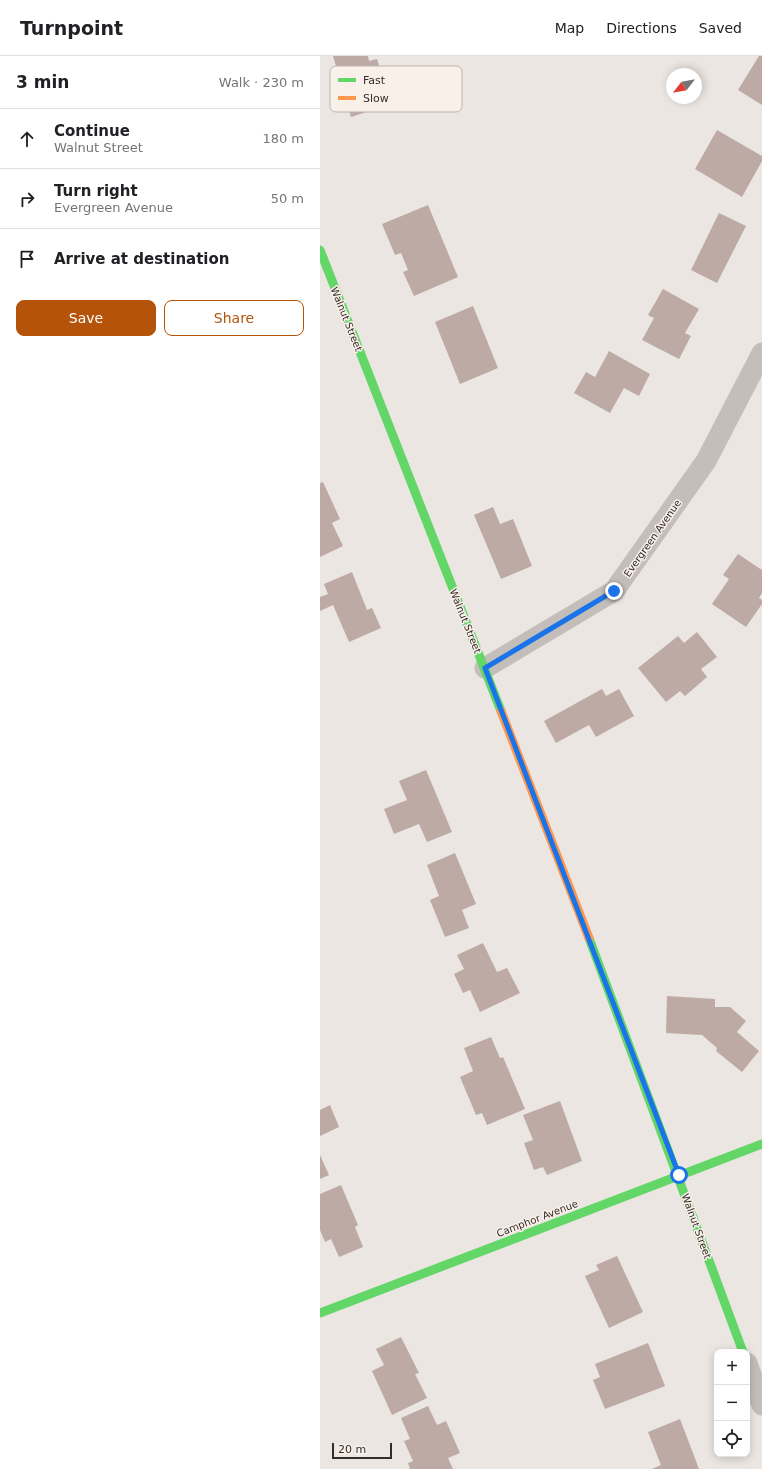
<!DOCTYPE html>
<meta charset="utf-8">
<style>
:root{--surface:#fff;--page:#f2f2f2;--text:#202124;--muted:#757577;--line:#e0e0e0;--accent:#b45309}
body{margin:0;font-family:"DejaVu Sans",sans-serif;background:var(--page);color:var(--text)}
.controls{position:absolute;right:12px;bottom:12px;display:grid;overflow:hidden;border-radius:8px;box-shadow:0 2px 10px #0003}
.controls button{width:36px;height:36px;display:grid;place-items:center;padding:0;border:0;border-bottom:1px solid var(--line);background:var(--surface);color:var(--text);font:20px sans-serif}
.compass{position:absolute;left:346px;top:12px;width:36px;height:36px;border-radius:50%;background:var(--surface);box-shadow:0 2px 10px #0003;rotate:239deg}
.scale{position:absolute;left:12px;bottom:10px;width:60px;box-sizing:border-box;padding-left:4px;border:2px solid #352c29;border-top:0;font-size:11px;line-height:14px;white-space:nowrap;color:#352c29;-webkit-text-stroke:3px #f8f0e9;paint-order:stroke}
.stop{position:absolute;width:12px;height:12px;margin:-9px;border:3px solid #1a73e8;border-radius:50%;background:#fff}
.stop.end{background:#1a73e8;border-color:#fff;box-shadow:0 1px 4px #0008}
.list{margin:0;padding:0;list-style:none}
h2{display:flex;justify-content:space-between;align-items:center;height:52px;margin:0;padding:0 16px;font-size:17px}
h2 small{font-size:13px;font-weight:400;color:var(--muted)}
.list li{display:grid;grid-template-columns:26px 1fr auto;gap:12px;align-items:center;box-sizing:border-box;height:60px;padding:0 16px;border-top:1px solid var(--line)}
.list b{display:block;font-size:15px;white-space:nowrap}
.list p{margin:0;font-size:13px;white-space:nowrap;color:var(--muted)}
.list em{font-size:13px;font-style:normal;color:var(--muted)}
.actions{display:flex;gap:8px;padding:12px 16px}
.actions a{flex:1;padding:9px 0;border:1px solid var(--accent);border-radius:8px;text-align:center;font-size:14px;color:var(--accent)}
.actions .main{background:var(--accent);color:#fff}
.icon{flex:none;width:22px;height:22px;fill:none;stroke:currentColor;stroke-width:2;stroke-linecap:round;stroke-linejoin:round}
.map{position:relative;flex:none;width:442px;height:1413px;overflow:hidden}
header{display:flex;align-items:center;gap:24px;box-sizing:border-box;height:56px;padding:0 20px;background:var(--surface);border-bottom:1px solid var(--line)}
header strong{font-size:19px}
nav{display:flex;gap:22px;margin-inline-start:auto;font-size:14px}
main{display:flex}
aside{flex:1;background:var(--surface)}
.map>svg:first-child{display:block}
.building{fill:#bdaaa4}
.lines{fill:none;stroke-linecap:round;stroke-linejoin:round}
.street{stroke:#c4beba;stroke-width:21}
.fast{stroke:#63d668;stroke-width:9}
.slow{stroke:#ff974d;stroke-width:9}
.route{stroke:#1a73e8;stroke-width:5}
.labels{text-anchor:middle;stroke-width:3;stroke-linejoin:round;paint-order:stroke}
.street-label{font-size:10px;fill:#352c29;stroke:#f8f0e9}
.key{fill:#f8f0e9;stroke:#beb5af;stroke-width:1}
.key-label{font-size:11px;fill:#352c29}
</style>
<header>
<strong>Turnpoint</strong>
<nav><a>Map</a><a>Directions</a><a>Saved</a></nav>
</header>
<main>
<aside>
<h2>3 min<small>Walk · 230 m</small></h2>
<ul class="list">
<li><svg class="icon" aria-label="ahead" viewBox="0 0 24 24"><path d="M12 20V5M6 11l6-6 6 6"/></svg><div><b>Continue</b><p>Walnut Street</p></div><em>180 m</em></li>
<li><svg class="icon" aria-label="right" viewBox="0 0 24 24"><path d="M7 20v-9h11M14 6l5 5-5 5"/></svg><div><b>Turn right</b><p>Evergreen Avenue</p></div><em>50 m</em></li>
<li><svg class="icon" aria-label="arrive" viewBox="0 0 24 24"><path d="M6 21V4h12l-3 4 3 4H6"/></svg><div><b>Arrive at destination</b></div></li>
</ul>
<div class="actions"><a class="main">Save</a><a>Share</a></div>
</aside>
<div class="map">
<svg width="442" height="1413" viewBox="0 0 442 1413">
<rect width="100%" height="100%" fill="#ebe6e1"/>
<path class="building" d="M13,0H48L49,5L57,3L61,16L71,13L74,23L49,30L56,53L31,61Z
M439,0H442V49L418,34Z
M397,74L442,100V105L422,141L375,113Z
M108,149L138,221L94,240L83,216L88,214L81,197L75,199L62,168Z
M399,157L426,170L397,227L371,214Z
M343,233L379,253L365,277L371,280L359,303L322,284L334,262L328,259Z
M153,250L178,312L140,328L115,266Z
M289,295L330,318L319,340L304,332L290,357L254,337L266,316L275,321Z
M3,426L20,463L12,467L23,490L0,501V427Z
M173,451L180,468L193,463L212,510L181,523L154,459Z
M418,498L442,514V537L439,542L442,544V548L426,571L392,548L409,523L403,519Z
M32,516L47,554L52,552L61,572L29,586L13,549L0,555V541L8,538L4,528Z
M377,576L397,601L381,613L387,621L365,640L360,635L346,646L318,612L358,580L364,587Z
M282,633L286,640L299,633L314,660L276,681L269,669L236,687L224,665Z
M106,714L132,776L107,786L99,768L74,778L64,753L87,744L79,725Z
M135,797L156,848L142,854L149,872L125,881L110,844L119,840L107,809Z
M163,887L177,916L187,912L200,937L160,956L150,934L143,937L134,918L144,913L137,899Z
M347,940L395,943V951H410L426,965L417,976L439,995L422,1016L396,995L397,992L382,979L346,977Z
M171,981L180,1002L183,1001L205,1053L167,1069L162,1057L156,1059L140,1021L153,1015L144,992Z
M240,1045L262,1105L227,1119L223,1111L214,1114L204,1087L213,1084L203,1059Z
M10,1049L19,1071L0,1080V1054Z
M0,1099L9,1119L0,1123Z
M21,1129L38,1169L35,1171L43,1191L19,1201L11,1183L5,1186L0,1174V1138Z
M297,1200L323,1256L289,1272L265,1220L279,1214L276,1209Z
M81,1281L99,1317L95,1318L107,1342L72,1359L52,1315L64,1309L56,1293Z
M328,1287L345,1330L285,1353L273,1324L280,1321L275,1308Z
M108,1350L117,1369L126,1365L140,1397L128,1402L133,1413H90L88,1407L93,1405L84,1385L90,1383L81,1362Z
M360,1363L379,1413H332L341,1409L328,1376Z"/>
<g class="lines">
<path class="street" d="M165,612L294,535L386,405L442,297
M427,1307L442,1349"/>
<path class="fast" d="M0,194L181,655
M269,882L423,1296
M0,1257L442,1088"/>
<path class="slow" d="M181,655L269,882"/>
</g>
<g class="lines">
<path class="route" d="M294,535L165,612L359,1119"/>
</g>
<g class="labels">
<g class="street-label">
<text transform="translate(27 263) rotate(68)" y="4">Walnut Street</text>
<text transform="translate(332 482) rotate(-55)" y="4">Evergreen Avenue</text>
<text transform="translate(146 565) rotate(68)" y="4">Walnut Street</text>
<text transform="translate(217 1162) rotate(-21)" y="4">Camphor Avenue</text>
<text transform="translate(377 1170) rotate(70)" y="4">Walnut Street</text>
</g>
</g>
<rect x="10" y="10" width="132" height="46" rx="6" class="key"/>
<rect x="18" y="22" width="18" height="4" fill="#63d668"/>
<rect x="18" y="40" width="18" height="4" fill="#ff974d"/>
<g class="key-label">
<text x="43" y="28">Fast</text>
<text x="43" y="46">Slow</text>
</g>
</svg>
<div class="controls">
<button>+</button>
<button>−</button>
<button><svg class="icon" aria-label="locate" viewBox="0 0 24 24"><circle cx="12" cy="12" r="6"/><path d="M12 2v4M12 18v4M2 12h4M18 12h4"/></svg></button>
</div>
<svg class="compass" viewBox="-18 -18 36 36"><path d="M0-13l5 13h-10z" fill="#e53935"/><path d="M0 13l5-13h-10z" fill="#757577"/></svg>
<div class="scale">20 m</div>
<div class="stop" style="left:359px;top:1119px"></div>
<div class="stop end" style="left:294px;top:535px"></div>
</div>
</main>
